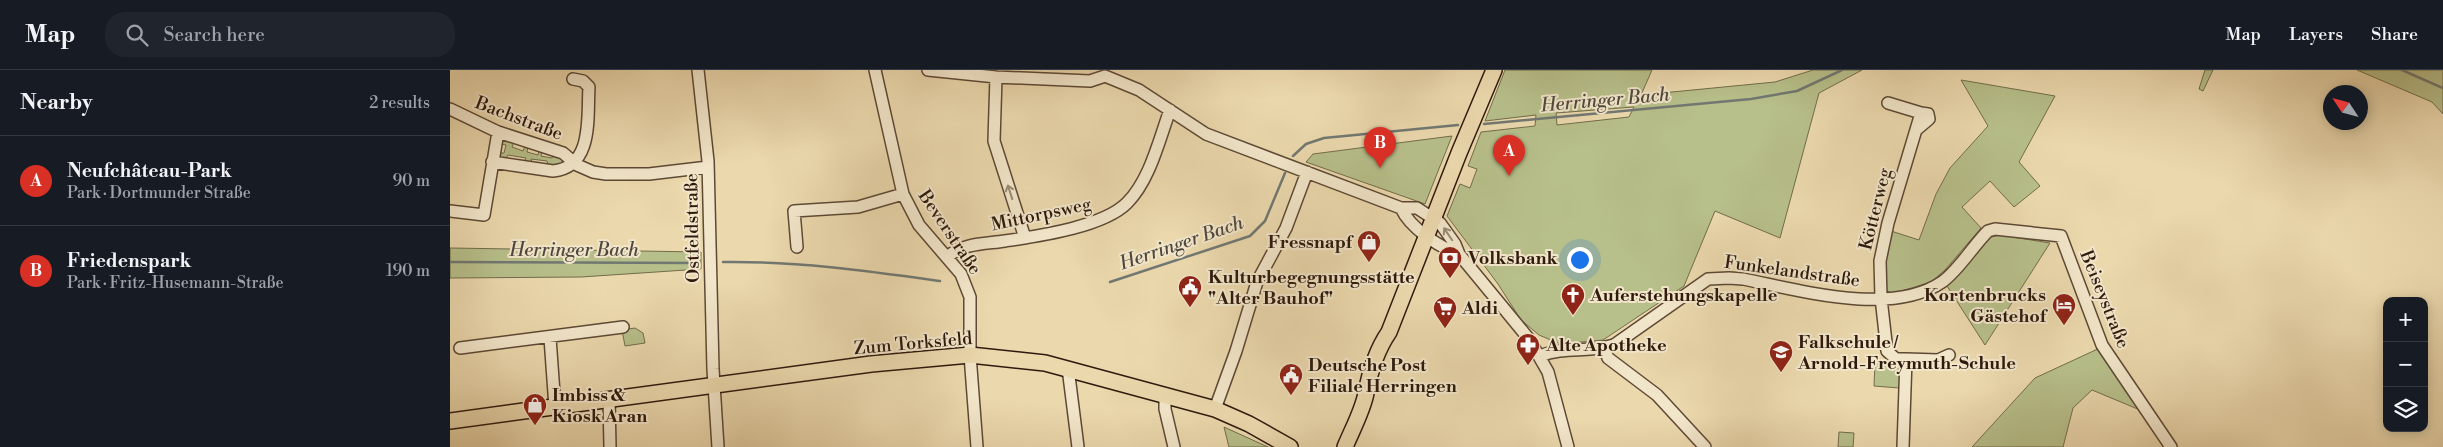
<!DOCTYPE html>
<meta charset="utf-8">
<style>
:root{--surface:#171b24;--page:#20242c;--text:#f1f3f6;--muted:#9ea1a6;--line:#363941;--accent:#d93025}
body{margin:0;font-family:"Libre Bodoni",serif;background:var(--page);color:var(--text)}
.controls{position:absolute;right:15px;bottom:15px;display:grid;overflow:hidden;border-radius:10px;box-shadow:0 2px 12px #0003}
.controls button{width:45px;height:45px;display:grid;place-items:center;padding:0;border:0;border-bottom:1px solid var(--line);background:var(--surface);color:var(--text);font:25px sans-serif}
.compass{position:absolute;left:1873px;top:15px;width:45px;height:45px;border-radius:50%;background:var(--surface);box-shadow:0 2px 12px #0003;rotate:306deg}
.you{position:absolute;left:1129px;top:189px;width:18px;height:18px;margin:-12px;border:4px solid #fff;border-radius:50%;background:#1a73e8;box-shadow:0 0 0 8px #1a73e833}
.badge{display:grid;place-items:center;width:32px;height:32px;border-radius:50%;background:var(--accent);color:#fff;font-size:16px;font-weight:700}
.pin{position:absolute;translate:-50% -41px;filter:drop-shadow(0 1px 2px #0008)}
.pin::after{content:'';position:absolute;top:26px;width:18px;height:15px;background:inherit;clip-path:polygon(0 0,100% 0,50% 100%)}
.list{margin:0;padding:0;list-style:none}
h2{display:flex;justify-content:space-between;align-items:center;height:65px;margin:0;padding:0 20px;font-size:21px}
h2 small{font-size:16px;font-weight:400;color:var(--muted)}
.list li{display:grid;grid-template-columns:32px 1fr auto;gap:15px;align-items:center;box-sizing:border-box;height:90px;padding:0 20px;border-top:1px solid var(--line)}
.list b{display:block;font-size:19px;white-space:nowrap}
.list p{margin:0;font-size:16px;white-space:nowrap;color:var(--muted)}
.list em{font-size:16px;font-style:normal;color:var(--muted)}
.icon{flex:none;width:28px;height:28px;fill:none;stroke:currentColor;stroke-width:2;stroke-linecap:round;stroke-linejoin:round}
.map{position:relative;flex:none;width:1993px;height:377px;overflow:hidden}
header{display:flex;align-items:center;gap:30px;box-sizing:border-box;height:70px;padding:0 25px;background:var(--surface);border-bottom:1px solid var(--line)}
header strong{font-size:24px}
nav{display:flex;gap:28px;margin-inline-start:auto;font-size:18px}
.search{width:350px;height:45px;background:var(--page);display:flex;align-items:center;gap:12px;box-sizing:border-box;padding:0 18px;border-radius:20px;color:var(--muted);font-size:19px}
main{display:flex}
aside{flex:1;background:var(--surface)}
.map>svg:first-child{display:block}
.green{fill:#b7bf8a;stroke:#726c4c;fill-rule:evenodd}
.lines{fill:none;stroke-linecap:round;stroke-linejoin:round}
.stream{stroke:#717872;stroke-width:2.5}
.minor-casing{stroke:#5d4935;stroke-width:14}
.major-casing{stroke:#2e190d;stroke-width:18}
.minor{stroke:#f2e6ca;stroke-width:11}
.major{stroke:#ebd8ad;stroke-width:15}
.oneway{stroke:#9a8a75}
.labels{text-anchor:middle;stroke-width:4;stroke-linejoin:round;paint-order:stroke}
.street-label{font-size:18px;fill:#2e190d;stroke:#f2e6ca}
.poi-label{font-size:18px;font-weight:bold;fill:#2e190d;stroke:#f2e6ca;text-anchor:start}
.water-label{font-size:19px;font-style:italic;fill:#4f483f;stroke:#f2e6ca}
</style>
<header>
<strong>Map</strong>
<div class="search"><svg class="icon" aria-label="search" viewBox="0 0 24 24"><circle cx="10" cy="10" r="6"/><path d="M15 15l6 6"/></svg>Search here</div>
<nav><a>Map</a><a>Layers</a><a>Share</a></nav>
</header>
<main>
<aside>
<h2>Nearby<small>2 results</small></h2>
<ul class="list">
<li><span class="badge">A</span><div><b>Neufchâteau-Park</b><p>Park · Dortmunder Straße</p></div><em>90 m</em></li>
<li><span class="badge">B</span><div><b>Friedenspark</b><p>Park · Fritz-Husemann-Straße</p></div><em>190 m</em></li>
</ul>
</aside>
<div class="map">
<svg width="1993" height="377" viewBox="0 0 1993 377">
<rect width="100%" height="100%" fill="#ebd8ad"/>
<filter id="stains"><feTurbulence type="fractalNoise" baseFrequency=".004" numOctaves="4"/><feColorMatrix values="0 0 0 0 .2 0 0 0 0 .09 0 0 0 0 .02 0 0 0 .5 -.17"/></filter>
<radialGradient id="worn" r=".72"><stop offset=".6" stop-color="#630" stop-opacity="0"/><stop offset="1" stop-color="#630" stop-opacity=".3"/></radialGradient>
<path class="green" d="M1055,0H1202L1191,25L1325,12L1363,0H1412L1369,23L1330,168L1265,141L1234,216L1153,270L1110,274L1089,265L1071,250L1048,214L997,146L1010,114L1020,118L1027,99L1018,96L1031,62L1085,56L1086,45L1035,51ZM1184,37L1179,47L1107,55L1106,43Z
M1755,0H1763L1753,21L1749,19Z
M1907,0H1993V44L1982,32Z
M1511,10L1605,26L1569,92L1590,116L1564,137L1540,111L1512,137L1531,158L1495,200L1481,212L1442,224L1435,219V190L1441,161L1469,170L1486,124L1500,98L1538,56Z
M1002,66L975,134L856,92L863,84Z
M52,68L64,72L62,77L73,81L75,76L78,77L77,82L88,85L89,80H92L91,86L102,88L104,83L114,92L107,98L99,97L97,91L81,89L83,95L73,94L76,88L58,85L55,90L51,88L49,83H54L56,75L51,74Z
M1550,165L1600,173L1535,275L1497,216L1537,168Z
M0,178L251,182V199L131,207L0,208Z
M185,258L193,263L195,273L175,276L172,260Z
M1652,277L1690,340L1642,320L1623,338L1613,377H1522L1585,308Z
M1425,291C1439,292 1453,289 1452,306C1452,311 1452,314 1449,318L1424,316Z
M774,357L818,377H779Z
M1389,362L1404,363L1403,377H1388Z"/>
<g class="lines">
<path class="stream" d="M1952,0L1993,18
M1034,54L1301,29L1347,21L1392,0
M843,86L856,74L874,68L1008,55
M0,192L247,193
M273,192C347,191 418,201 490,211
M660,212L800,166L815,151L835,103"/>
<g class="minor-casing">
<path id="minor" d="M248,0L258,91L263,299L268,377
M425,0L453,124L469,155L511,204L520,227V285L527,377
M478,0L546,7L640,11L655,6L689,20L756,64L951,138H967L990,153L1005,174L1009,184L1079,269L1098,302L1118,377
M546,7L544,71L575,168
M1438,33L1471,43L1438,153L1430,191L1431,228L1437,281L1446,289H1456L1453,377
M0,39L48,62L113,83L127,95L143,102L156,104H199L258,97
M1466,60L1479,49L1478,44L1471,43
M42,92L103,101C144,97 137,46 139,17L133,11L123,9
M951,138C960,158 989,177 1009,184
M0,141L34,145L48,62
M347,177L344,141L408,137L453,124
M497,187C513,173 535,174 555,171C588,166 653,157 677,133C700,110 709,70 720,40
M100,268L105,337
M10,278L173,257
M1154,278L1158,288L1207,325L1255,377
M1090,286C1114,276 1140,283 1164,275L1258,209L1279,208L1293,209C1349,220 1441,247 1492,212C1508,201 1523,176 1538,161L1545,159L1611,166L1652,275L1721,377
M1456,289L1488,290L1499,285
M618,298L628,377
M715,327V339L724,377
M159,329L160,377
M765,339L786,281L807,212L836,158L857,102"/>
</g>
<g class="major-casing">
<path id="major" d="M0,351L421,294L520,285L595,293L765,339L799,354L840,377
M895,377C902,360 913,340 916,323C920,301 926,281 939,262L1009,83L1044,0"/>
</g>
<use href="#minor" class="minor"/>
<use href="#major" class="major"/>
</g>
<defs><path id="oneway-shaft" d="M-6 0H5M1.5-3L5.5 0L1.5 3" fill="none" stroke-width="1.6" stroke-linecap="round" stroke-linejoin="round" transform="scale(1.25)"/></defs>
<g class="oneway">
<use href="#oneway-shaft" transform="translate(560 122) rotate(-108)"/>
<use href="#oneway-shaft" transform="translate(998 164) rotate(-124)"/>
</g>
<defs>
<g id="shop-pin" transform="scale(1.25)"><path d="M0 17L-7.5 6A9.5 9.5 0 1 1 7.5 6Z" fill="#8f2418" stroke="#f2e6ca"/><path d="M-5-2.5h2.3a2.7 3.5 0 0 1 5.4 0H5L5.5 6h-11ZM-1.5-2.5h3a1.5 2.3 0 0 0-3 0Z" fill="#fff"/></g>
<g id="bank-pin" transform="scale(1.25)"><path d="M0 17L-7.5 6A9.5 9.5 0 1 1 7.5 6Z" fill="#8f2418" stroke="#f2e6ca"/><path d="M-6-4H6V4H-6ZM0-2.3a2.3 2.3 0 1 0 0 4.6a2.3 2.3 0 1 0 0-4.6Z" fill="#fff"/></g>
<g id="civic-pin" transform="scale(1.25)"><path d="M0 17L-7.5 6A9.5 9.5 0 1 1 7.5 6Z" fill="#8f2418" stroke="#f2e6ca"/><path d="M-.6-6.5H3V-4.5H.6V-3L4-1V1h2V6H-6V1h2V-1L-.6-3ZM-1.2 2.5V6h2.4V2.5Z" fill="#fff"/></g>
<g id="church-pin" transform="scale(1.25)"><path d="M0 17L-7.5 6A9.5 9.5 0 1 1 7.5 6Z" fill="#8f2418" stroke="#f2e6ca"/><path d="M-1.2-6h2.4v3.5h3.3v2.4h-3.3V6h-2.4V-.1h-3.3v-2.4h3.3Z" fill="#fff"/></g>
<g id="hotel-pin" transform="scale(1.25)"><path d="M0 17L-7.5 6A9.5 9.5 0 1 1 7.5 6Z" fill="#8f2418" stroke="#f2e6ca"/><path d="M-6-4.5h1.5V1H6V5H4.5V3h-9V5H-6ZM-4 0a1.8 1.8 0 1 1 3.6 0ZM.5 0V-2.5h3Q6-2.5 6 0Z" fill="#fff"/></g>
<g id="supermarket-pin" transform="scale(1.25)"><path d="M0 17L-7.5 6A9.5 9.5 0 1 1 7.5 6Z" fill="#8f2418" stroke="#f2e6ca"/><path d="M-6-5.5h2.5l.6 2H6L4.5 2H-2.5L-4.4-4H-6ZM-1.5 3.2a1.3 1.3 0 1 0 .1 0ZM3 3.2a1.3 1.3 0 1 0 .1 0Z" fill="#fff"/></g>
<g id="pharmacy-pin" transform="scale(1.25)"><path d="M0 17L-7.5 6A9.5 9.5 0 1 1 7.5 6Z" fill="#8f2418" stroke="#f2e6ca"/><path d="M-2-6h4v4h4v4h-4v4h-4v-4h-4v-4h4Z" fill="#fff"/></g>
<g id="school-pin" transform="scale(1.25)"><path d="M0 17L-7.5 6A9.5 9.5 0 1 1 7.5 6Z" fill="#8f2418" stroke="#f2e6ca"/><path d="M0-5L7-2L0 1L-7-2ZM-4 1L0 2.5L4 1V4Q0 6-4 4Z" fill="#fff"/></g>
</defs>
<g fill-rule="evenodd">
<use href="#shop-pin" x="919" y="172"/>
<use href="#bank-pin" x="1000" y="188"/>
<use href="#civic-pin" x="740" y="217"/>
<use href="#church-pin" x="1123" y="225"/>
<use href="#hotel-pin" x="1614" y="235"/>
<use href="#supermarket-pin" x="995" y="238"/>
<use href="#pharmacy-pin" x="1078" y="275"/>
<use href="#school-pin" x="1331" y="282"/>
<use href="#civic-pin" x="841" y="305"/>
<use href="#shop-pin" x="85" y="335"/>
</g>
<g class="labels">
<g class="street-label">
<text transform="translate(69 48) rotate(21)" y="6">Bachstraße</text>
<text transform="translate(1425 139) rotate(-76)" y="6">Kötterweg</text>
<text transform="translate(591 144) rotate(-12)" y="6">Mittorpsweg</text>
<text transform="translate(242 158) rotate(-91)" y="6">Ostfeldstraße</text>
<text transform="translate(500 162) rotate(56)" y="6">Beverstraße</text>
<text transform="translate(1342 201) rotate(8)" y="6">Funkelandstraße</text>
<text transform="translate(1655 229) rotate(68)" y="6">Beiseystraße</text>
<text transform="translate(463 273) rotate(-5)" y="6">Zum Torksfeld</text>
</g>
<g class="poi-label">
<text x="902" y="178" text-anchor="end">Fressnapf</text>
<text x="1018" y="194">Volksbank</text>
<text x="758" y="213">Kulturbegegnungsstätte<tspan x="758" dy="21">"Alter Bauhof"</tspan></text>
<text x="1140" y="231">Auferstehungskapelle</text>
<text x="1596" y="231" text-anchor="end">Kortenbrucks<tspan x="1596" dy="21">Gästehof</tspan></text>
<text x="1012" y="244">Aldi</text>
<text x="1348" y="278">Falkschule /<tspan x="1348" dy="21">Arnold-Freymuth-Schule</tspan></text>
<text x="1096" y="281">Alte Apotheke</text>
<text x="858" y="301">Deutsche Post<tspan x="858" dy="21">Filiale Herringen</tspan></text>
<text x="102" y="331">Imbiss &amp;<tspan x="102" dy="21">Kiosk Aran</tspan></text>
</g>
<g class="water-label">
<text transform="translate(1155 29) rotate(-5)" y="7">Herringer Bach</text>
<text transform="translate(731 172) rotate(-19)" y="7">Herringer Bach</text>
<text x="124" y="186">Herringer Bach</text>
</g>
</g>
<rect width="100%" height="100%" filter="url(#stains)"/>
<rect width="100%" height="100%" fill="url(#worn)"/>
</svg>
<div class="controls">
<button>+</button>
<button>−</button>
<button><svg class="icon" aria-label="layers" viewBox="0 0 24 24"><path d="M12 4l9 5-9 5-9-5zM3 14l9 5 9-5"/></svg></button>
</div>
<svg class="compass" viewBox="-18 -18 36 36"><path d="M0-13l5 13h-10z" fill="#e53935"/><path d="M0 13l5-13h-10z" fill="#9ea1a6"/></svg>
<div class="you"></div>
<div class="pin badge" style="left:1059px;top:106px">A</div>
<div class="pin badge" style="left:930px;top:98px">B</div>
</div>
</main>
